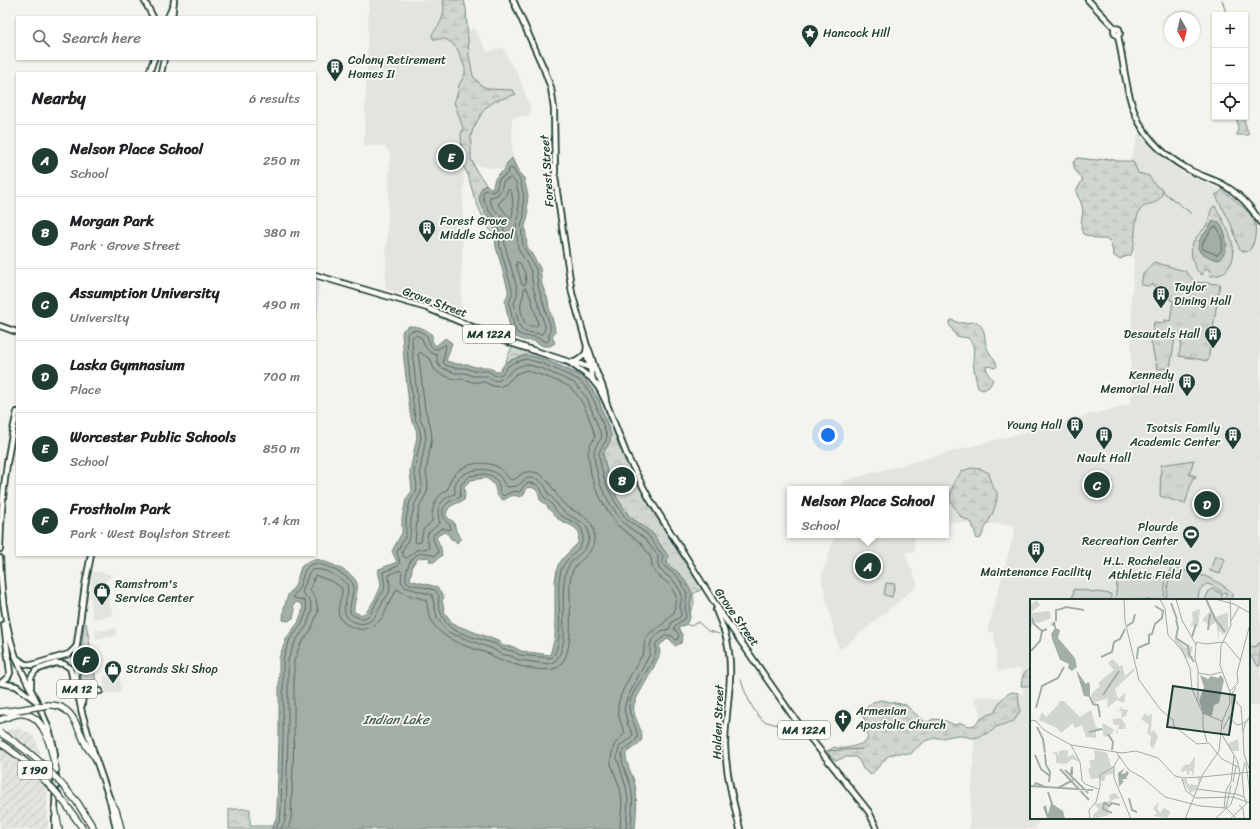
<!DOCTYPE html>
<meta charset="utf-8">
<style>
:root{--surface:#fff;--page:#f6f6f6;--text:#202124;--muted:#757577;--line:#e0e0e0;--accent:#1f3d34}
body{margin:0;font-family:Sriracha,sans-serif;background:var(--page);color:var(--text)}
.controls{position:absolute;right:12px;top:12px;display:grid;overflow:hidden;border-radius:0px;box-shadow:0 1px 3px #0004}
.controls button{width:36px;height:36px;display:grid;place-items:center;padding:0;border:0;border-bottom:1px solid var(--line);background:var(--surface);color:var(--text);font:20px sans-serif}
.compass{position:absolute;left:1164px;top:12px;width:36px;height:36px;border-radius:50%;background:var(--surface);box-shadow:0 1px 3px #0004;rotate:172deg}
.you{position:absolute;left:828px;top:435px;width:14px;height:14px;margin:-10px;border:3px solid #fff;border-radius:50%;background:#1a73e8;box-shadow:0 0 0 6px #1a73e833}
.badge{display:grid;place-items:center;width:26px;height:26px;border-radius:50%;background:var(--accent);color:#fff;font-size:13px;font-weight:700}
.pin{position:absolute;translate:-50% -50%;border:2px solid #fff;box-shadow:0 1px 4px #0006}
.popup{position:absolute;left:787px;top:486px;width:162px;height:52px;box-sizing:border-box;display:grid;place-content:center;border-radius:0px;background:var(--surface);filter:drop-shadow(0 1px 3px #0005);font-size:13px;white-space:nowrap;color:var(--muted)}
.popup b{font-size:15px;color:var(--text)}
.popup::after{content:'';position:absolute;left:50%;top:100%;margin-left:-8px;border:8px solid transparent;border-top-color:var(--surface)}
.list{margin:0;padding:0;list-style:none}
h2{display:flex;justify-content:space-between;align-items:center;height:52px;margin:0;padding:0 16px;font-size:17px}
h2 small{font-size:13px;font-weight:400;color:var(--muted)}
.list li{display:grid;grid-template-columns:26px 1fr auto;gap:12px;align-items:center;box-sizing:border-box;height:72px;padding:0 16px;border-top:1px solid var(--line)}
.list b{display:block;font-size:15px;white-space:nowrap}
.list p{margin:0;font-size:13px;white-space:nowrap;color:var(--muted)}
.list em{font-size:13px;font-style:normal;color:var(--muted)}
.icon{flex:none;width:22px;height:22px;fill:none;stroke:currentColor;stroke-width:2;stroke-linecap:round;stroke-linejoin:round}
.map{position:relative;flex:none;width:1260px;height:829px;overflow:hidden}
.search{position:absolute;background:var(--surface);box-shadow:0 1px 3px #0004;left:16px;top:16px;width:300px;height:44px;display:flex;align-items:center;gap:10px;box-sizing:border-box;padding:0 14px;border-radius:0px;color:var(--muted);font-size:15px}
.panel{position:absolute;background:var(--surface);box-shadow:0 1px 3px #0004;left:16px;top:72px;width:300px;height:484px;border-radius:0px}
.map>svg:first-child{display:block}
.built{fill:#e2e5df}
.industrial{fill:url(#industrial-furrows)}
.grass{fill:url(#grass-tufts);stroke:#788a82;fill-rule:evenodd}
.forest{fill:url(#forest-crowns);stroke:#788a82}
.wetland{fill:url(#wetland-marsh);stroke:#788a82}
.pitch{fill:#d1d6d1;stroke:#788a82}
.water{fill:#a3aea7;stroke:#6e8179;fill-rule:evenodd}
.lines{fill:none;stroke-linecap:round;stroke-linejoin:round}
.shore{stroke:#546a62;stroke-width:1}
.stream{stroke:#6e8179;stroke-width:1}
.major-casing{stroke:#1f3d34;stroke-width:8}
.highway-casing{stroke:#1f3d34;stroke-width:8}
.major{stroke:#fdfcf7;stroke-width:4.5}
.highway{stroke:#fdfcf7;stroke-width:5.5}
.highway-bridge-casing{stroke:#1f3d34;stroke-width:8;stroke-linecap:butt}
.highway-bridge{stroke:#fdfcf7;stroke-width:5.5}
.labels{text-anchor:middle;stroke-width:3.5;stroke-linejoin:round;paint-order:stroke}
.shield{fill:#fdfcf7;stroke:#62766e;stroke-width:1}
.shield-label{font-size:11px;font-weight:bold;fill:#1f3d34}
.poi-label{font-size:12px;fill:#1f3d34;stroke:#fdfcf7;text-anchor:start}
.street-label{font-size:12px;fill:#1f3d34;stroke:#fdfcf7}
.water-label{font-size:13px;font-style:italic;fill:#475f56;stroke:#fdfcf7}
.inset-river{fill:none;stroke:#a3aea7;stroke-width:2}
.inset-road{fill:none;stroke:#9faba4;stroke-width:1}
.view{fill:#1f3d34;fill-opacity:0.15;stroke:#1f3d34;stroke-width:2}
.inset-edge{fill:none;stroke:#1f3d34;stroke-width:2}
</style>
<div class="map">
<svg width="1260" height="829" viewBox="0 0 1260 829">
<defs>
<pattern id="industrial-furrows" width="10" height="10" patternUnits="userSpaceOnUse"><rect width="10" height="10" fill="#e2e5df"/><path d="M-1 1l2-2M0 10L10 0M9 11l2-2" fill="none" stroke="#c1c5c0"/></pattern>
<pattern id="grass-tufts" width="24" height="20" patternUnits="userSpaceOnUse"><rect width="24" height="20" fill="#d1d6d1"/><path d="M3 7l-1-3M5 7V3M7 7l1-3M15 17l-1-3M17 17v-4M19 17l1-3" fill="none" stroke="#b3b9b4"/></pattern>
<pattern id="forest-crowns" width="20" height="18" patternUnits="userSpaceOnUse"><rect width="20" height="18" fill="#d1d6d1"/><path d="M2 6a3 3 0 1 1 6 0M12 15a3 3 0 1 1 6 0" fill="none" stroke="#b3b9b4"/></pattern>
<pattern id="wetland-marsh" width="20" height="14" patternUnits="userSpaceOnUse"><rect width="20" height="14" fill="#d1d6d1"/><path d="M1 5h8M5 5V1M11 12h8M15 12V8" fill="none" stroke="#b3b9b4"/></pattern>
</defs>
<rect width="100%" height="100%" fill="#f4f4ef"/>
<filter id="ink" filterUnits="userSpaceOnUse"><feTurbulence type="fractalNoise" baseFrequency=".025" numOctaves="2"/><feDisplacementMap in="SourceGraphic" scale="8" xChannelSelector="R" yChannelSelector="G"/><feConvolveMatrix kernelMatrix="1 2 1 2 8 2 1 2 1" color-interpolation-filters="sRGB"/></filter>
<g filter="url(#ink)">
<path class="built" d="M369,0H467L460,1L467,31L475,28L487,52L503,47L511,64L517,71L528,102H530L531,115L512,118L513,172L464,163L461,316L424,300L385,289L390,153L384,146H364Z
M1139,133L1159,155L1176,168L1183,173L1222,190L1233,199L1252,219L1260,233V706H1249V600H1031V818H1040L1035,829H969L976,721L979,720L980,705L975,704V696L998,698L1023,693L1021,669L997,671L994,632H987L1016,525L946,522V489H841L842,481L1130,404L1132,314L1131,299L1133,276L1136,219L1130,161Z
M315,280L319,281L318,317L315,316Z
M835,535H914L915,551L905,553L918,585L839,651L821,578Z
M93,571L112,574L105,583L113,616L93,619L90,595Z
M115,628L117,636L96,639L95,631Z
M120,675L121,693H106L103,676Z"/>
<path class="industrial" d="M17,728L30,733L35,739L39,748L47,792L48,829H0V733L12,729Z"/>
<path class="grass" d="M1222,190C1231,197 1251,211 1255,223C1257,230 1254,259 1241,250C1237,247 1236,237 1234,232C1230,220 1222,208 1216,196V194H1218Z
M1214,206H1215C1224,223 1242,249 1229,267C1224,274 1218,276 1210,276L1211,271L1209,269H1205L1202,275C1193,269 1188,251 1194,241C1197,235 1204,230 1208,223C1210,218 1209,210 1214,206ZM1213,221L1219,222L1226,237L1218,260L1200,252L1201,238L1209,228Z
M1154,262L1185,271L1195,282L1217,284L1220,283L1208,361L1179,356L1182,334L1176,333L1170,368L1157,369L1151,342L1154,322L1164,323V320L1170,321L1173,301L1170,300V297L1158,295L1153,284L1149,286L1141,285L1143,274Z
M1194,460L1189,474L1196,476L1195,478L1193,477L1185,504L1160,496L1161,465Z"/>
<path class="forest" d="M512,347C536,355 571,362 590,380C607,397 612,430 622,452C644,501 673,544 702,589L693,594L694,603L690,613L692,593L690,589L681,575L667,564L668,556L652,533L629,516L617,498L607,476L603,453L610,442L611,435L601,408L599,400L583,377L546,360L526,355L513,359L505,363Z
M84,623H86L87,628L96,682L92,689L82,693L80,665Z
M229,809H250V826H272L271,829H229Z"/>
<path class="wetland" d="M443,0H464L466,8L469,55L473,76L481,85L489,89L512,90L516,94L514,95L495,101L484,109L473,129L471,136V159L477,172L486,184C472,195 484,212 494,222L495,240L492,233L485,222L474,197L468,175L463,166L461,135L463,128L454,102L458,92L459,85L465,74V68L458,50L451,42L444,39H433L432,34C441,24 446,14 443,0Z
M1236,117H1243L1249,135H1237L1238,125Z
M1078,158L1097,160L1106,158L1118,161H1130L1134,163L1138,173L1149,176L1156,186L1163,190C1160,208 1144,201 1139,212C1133,224 1137,242 1131,255L1119,259L1114,256L1110,241L1107,239H1098L1083,234C1078,224 1085,215 1082,206C1081,200 1077,197 1076,191L1082,181V178L1075,170L1073,162Z
M952,320L959,323L977,322C989,332 982,341 989,352C992,357 996,359 997,366L995,368L989,366L986,367L988,374L993,380L989,387L983,390L978,388C976,380 974,371 973,362C973,353 976,345 968,338L956,336L949,324L950,321Z
M971,468L981,469L989,473C990,477 990,482 992,485C993,488 996,490 997,493C999,506 985,526 981,538L977,539L972,523L961,517L950,500V496L954,482L962,471Z
M1260,642V666H1258L1249,654V644L1253,647L1256,646Z
M1029,669H1031V686H1021L1023,675Z
M1012,692L1018,693L1020,711L1014,721L996,727L992,731L978,737L973,738L957,735L942,738H935L925,741L914,750L911,754L897,753L888,756L871,775L863,769L859,760L855,757H845L836,761L829,755L828,751L834,747C841,751 860,745 867,741C868,732 867,720 860,713L873,702L881,700L906,705L923,721L928,722L933,719L943,720L955,725L961,723C976,730 974,722 986,716C988,714 992,714 995,712C997,704 1004,695 1012,692Z"/>
<path class="pitch" d="M1215,556L1225,559L1220,574L1210,571Z
M1174,567L1197,575L1205,576L1219,583L1232,592V596L1230,600H1222L1226,596V592L1223,593L1211,585L1207,584C1200,587 1198,593 1198,600H1166L1170,569Z
M1118,575L1147,578L1149,576L1166,578L1164,596L1165,600H1115Z
M886,583L895,584L892,597L884,595Z
M1074,589L1111,594V600H1072Z
M1212,589L1222,594V597L1221,600H1205L1209,591Z"/>
<path class="water" d="M512,158L519,173L524,178L528,196L527,204L528,216L525,226L527,246L540,268L542,285L548,300L549,308L554,325L555,332L552,336L555,343L550,346H543L534,341L523,340L514,336L510,328L505,302L508,294V289L496,247L494,222C484,212 471,196 486,184L490,188L493,187C494,179 496,175 504,171L507,163Z
M1214,221L1219,222C1226,234 1231,248 1219,260L1211,258L1200,252L1198,248L1199,241Z
M409,326C419,326 425,328 432,335V341L436,346L445,338L452,343L446,361L457,364H467L475,367H489L496,372L500,371L505,363L511,360L526,355L546,360L583,377L599,400L601,408L611,435L610,442L603,453L609,481L617,498L629,516L652,533L668,556L667,564L681,575L692,593L689,609L690,618L685,625L678,628C682,634 684,636 681,643L675,646L670,639H667L659,646C659,648 660,650 660,652C660,659 639,692 635,702C629,715 646,731 641,741C638,745 631,749 626,753C625,764 633,774 635,785C638,800 636,814 635,829H272L276,818L277,809L279,738V658L287,637L298,623L303,609L302,604L296,602L293,606L295,610L293,618L288,621L283,620L284,608L288,595L295,586L301,567L308,561C312,560 316,559 320,560C330,563 354,573 357,583C359,593 353,602 354,612C357,613 360,615 363,614C368,613 381,589 381,585C381,579 377,574 379,569L397,562L392,551L402,533V519L406,499L412,491L410,471L417,437L416,429L412,422L410,412L404,360L402,333L403,330ZM485,478C502,485 490,495 504,500C510,496 513,494 520,497L524,495L526,490L528,487L534,488L538,492L540,500L547,505L548,508L558,519L574,527L579,532L578,543L564,557L558,565L555,581V637L550,655L521,651L514,647L503,646L498,641L453,624L445,613L442,601L444,597L437,587L410,580L413,564L419,558L429,557L430,562H434L442,555L441,548L436,537L444,532L448,534L451,539L455,540L457,543L461,538L456,531L454,522L449,519L446,515C448,504 455,505 464,500L465,495L464,486L471,480Z"/>
<g class="lines">
<path class="shore" d="M510,168L513,169L520,180L524,196L523,204L524,216L521,226L523,246L536,269L538,286L550,325C551,331 548,334 549,340L547,342L535,337L524,336L517,333L514,326L509,303L512,295V289L500,247L498,221L489,211L483,198V193L485,190L492,192L496,190L499,179L507,174Z
M511,178L516,183L519,196L518,204L519,215L516,226L518,248L531,271L533,287L545,326V329L542,334L525,332L521,329L519,325L514,303L517,296V288L505,246L503,220L501,216L493,208L489,200L490,197C500,196 501,191 503,182Z
M508,190H511C513,196 514,215 511,219L498,204L505,197Z
M1214,227H1217C1222,236 1226,248 1217,255L1203,249L1202,247L1203,242Z
M517,262L520,263L525,273L526,283L525,285L522,284L516,264Z
M526,288C531,295 536,315 538,324L537,326H527C524,322 519,309 521,303C522,298 524,295 524,289Z
M485,474C504,478 495,488 503,496L514,491L520,492L523,487L527,483C540,483 540,488 544,497C545,498 548,500 549,501C553,505 555,511 560,515C568,521 582,522 583,534C585,549 569,554 563,566C560,570 560,576 559,581C557,598 565,648 551,658L520,655L513,651L501,649L496,644C486,641 459,634 451,628C443,621 436,606 439,596L435,590L410,584L406,581C405,565 416,545 434,556L438,553C438,547 432,542 433,535L442,528L449,530L451,529L450,525C441,518 439,507 451,501C454,499 457,499 460,497L461,484L470,476Z
M276,829L280,819L281,809L283,738V659L290,639L302,624L307,610L305,601L294,598L293,596L299,588L305,570L310,565C312,564 316,563 319,564C326,565 351,577 353,584C355,592 347,610 351,614C352,615 356,617 357,617C370,623 374,606 379,597C381,595 383,593 384,590C386,584 383,578 383,572L398,566L400,563L397,552L406,535V519L410,501L416,492L417,485L414,471L421,437L419,427L416,421L414,412L408,360L407,334C413,327 421,331 427,336C429,342 430,350 438,349L444,345H446L443,362L445,365L455,368H466L474,371H488L496,376L502,374L508,366L513,363L526,359L544,364L579,380L589,391L595,403L607,436L606,441L601,448L599,453L600,462L605,482L614,500L626,519L647,534L663,556L662,561L664,566L678,577L687,593L685,608L686,617C683,622 676,622 674,628L679,635L678,639L676,640L672,636L666,635L656,643C655,648 657,651 655,655C649,671 632,689 629,705C628,715 640,733 637,738C635,743 627,747 623,750C619,762 627,773 630,784C635,799 631,814 631,829
M281,829L285,821L286,809L288,738V660L295,642L307,625L312,610L310,600L302,593L309,572L312,570C324,567 338,577 347,584C351,594 340,608 347,617C349,620 352,621 355,622C371,629 378,612 383,601C385,598 387,596 389,593C391,587 389,581 389,575L400,570L402,572L401,581L405,587L432,595L437,617L446,630L450,633L493,649L500,654L511,656L519,660L548,664C560,662 563,647 564,636C564,620 561,582 567,569C572,556 588,553 589,537C589,520 573,520 563,511C558,507 557,503 553,499C553,498 550,496 549,495C546,489 545,484 539,480C535,478 530,478 527,478L517,486L507,487C503,483 501,476 496,473C484,466 463,470 456,482C454,486 455,490 455,494C440,499 435,508 440,523L428,533L427,538L429,548L416,550L407,558L404,557L402,552L410,536L411,519L415,503L421,492L422,484L420,471L426,437L424,426L420,419L419,411L413,359L412,337L416,335L422,338C424,348 429,353 437,355V362L440,367L455,373H465L473,376H486L492,380L497,381L504,378L515,368L526,364L543,369L574,383L587,398L602,437L596,446L594,452L595,463L600,484L609,502L622,522L645,539L658,556V564L659,569L674,581L681,592L682,597L680,606L681,616L672,622L669,629L661,631L652,640L650,645V654L627,698L624,709L628,725L633,735L619,747L617,758L626,787L628,800L626,829
M288,829L291,819L294,738V661L300,645L311,630L318,612L316,599L310,590L315,575L333,582L342,588C343,598 335,608 340,618C343,623 347,625 352,627C365,633 377,626 384,615C386,611 387,607 389,603C391,599 394,596 396,590L397,589L405,594L426,600C427,605 428,612 430,617C438,638 462,645 481,651C484,652 487,653 490,654C492,655 494,658 497,659C501,661 505,661 509,662C512,663 514,665 517,665C525,668 548,672 556,668C574,659 570,617 570,600C570,591 569,578 573,570C581,556 595,555 594,536C594,530 593,526 590,522C582,513 571,511 563,503C552,491 547,469 526,472C520,473 517,480 511,480C506,476 503,470 498,467C479,457 450,467 448,489C436,496 431,507 432,521L423,530L421,542L417,543L415,542L417,520L420,506L427,492L428,484L426,472L432,437L430,424L425,410L419,359L418,354L420,352L431,360L434,369L440,374L454,379H464L472,382H484L493,386L499,387L506,384L516,374L526,370C537,374 565,382 572,389C584,401 591,421 595,437L590,445L588,453L591,474L595,487L604,505L618,526L641,543L651,558L652,566L655,573L670,585L676,596L674,613C668,616 667,621 663,624C651,633 643,634 644,652C637,665 619,692 618,706C617,715 622,726 625,733L614,745L611,758V764L620,788L622,800L620,829"/>
<path class="stream" d="M1222,0L1226,13
M1162,191L1192,214
M686,624L691,626L698,622L708,631L719,634
M741,679C743,690 755,716 764,721C774,725 786,726 796,728
M824,751L862,749"/>
<g class="major-casing">
<path id="major" d="M144,0L153,17
M513,0L544,69L551,88L554,109L555,176L557,192L572,293L587,346C592,354 592,363 596,371C600,381 606,391 606,402
M1088,0L1115,28
M168,17L172,8
M172,17L174,0
M1118,36L1115,34L1114,30L1115,28L1119,29L1120,33L1118,36C1124,62 1126,98 1139,122C1149,141 1167,157 1186,168C1197,175 1210,178 1222,184C1238,193 1251,206 1260,222
M149,73L154,59
M161,73L164,59
M315,275L427,308L511,343L569,362H575L595,370
M0,326L17,332
M587,346L586,353L593,380
M569,362L591,378L599,388L606,402L628,458L649,498L721,613L792,715L869,812L877,829
M575,362L581,358L586,353
M0,549C1,503 6,457 17,412
M91,555L85,585L77,644L76,664L77,689L82,713L95,757L110,800L116,829
M0,558C1,595 5,633 20,667C33,696 51,723 55,755
M716,610C720,620 725,631 727,641C735,676 725,710 725,745C726,774 733,801 740,829
M18,659L25,664L32,665L69,654L75,648L77,645
M1,683L8,677L10,673L4,624
M1,683L16,686L36,701
M31,687V677L36,670L56,663L64,664L70,668C73,675 72,683 76,691
M82,705C82,691 89,692 100,691
M55,811L56,776
M55,829V818"/>
</g>
<g class="highway-casing">
<path id="highway" d="M48,705C73,703 78,730 87,747C89,750 92,754 95,757
M0,712L17,710
M0,720C6,718 12,715 18,714C46,711 51,750 56,770
M65,788L77,802L94,829
M110,800L116,810L121,829
M65,803L83,829
M55,809L59,829"/>
</g>
<use href="#major" class="major"/>
<use href="#highway" class="highway"/>
<g class="highway-bridge-casing">
<path id="highway-bridge" d="M17,710L48,705
M0,733C25,747 46,766 65,788
M0,743C26,759 46,780 65,803"/>
</g>
<use href="#highway-bridge" class="highway-bridge"/>
</g>
</g>
<defs>
<g id="sight-pin" transform="scale(0.9)"><path d="M0 17L-7.5 6A9.5 9.5 0 1 1 7.5 6Z" fill="#1f3d34" stroke="#fdfcf7"/><path d="M0-6L1.8-2.2L6-1.7L2.9 1.2L3.7 5.4L0 3.3L-3.7 5.4L-2.9 1.2L-6-1.7L-1.8-2.2Z" fill="#fff"/></g>
<g id="building-pin" transform="scale(0.9)"><path d="M0 17L-7.5 6A9.5 9.5 0 1 1 7.5 6Z" fill="#1f3d34" stroke="#fdfcf7"/><path d="M-4-6H4V6H1V3H-1V6H-4ZM-2.5-4.3h1.7v1.8h-1.7ZM.8-4.3h1.7v1.8H.8ZM-2.5-1h1.7V.8h-1.7ZM.8-1h1.7V.8H.8Z" fill="#fff"/></g>
<g id="stadium-pin" transform="scale(0.9)"><path d="M0 17L-7.5 6A9.5 9.5 0 1 1 7.5 6Z" fill="#1f3d34" stroke="#fdfcf7"/><path d="M0-5a6.5 5 0 1 0 0 10a6.5 5 0 1 0 0-10ZM-3.5-1.8h7v3.6h-7Z" fill="#fff"/></g>
<g id="shop-pin" transform="scale(0.9)"><path d="M0 17L-7.5 6A9.5 9.5 0 1 1 7.5 6Z" fill="#1f3d34" stroke="#fdfcf7"/><path d="M-5-2.5h2.3a2.7 3.5 0 0 1 5.4 0H5L5.5 6h-11ZM-1.5-2.5h3a1.5 2.3 0 0 0-3 0Z" fill="#fff"/></g>
<g id="church-pin" transform="scale(0.9)"><path d="M0 17L-7.5 6A9.5 9.5 0 1 1 7.5 6Z" fill="#1f3d34" stroke="#fdfcf7"/><path d="M-1.2-6h2.4v3.5h3.3v2.4h-3.3V6h-2.4V-.1h-3.3v-2.4h3.3Z" fill="#fff"/></g>
</defs>
<g fill-rule="evenodd">
<use href="#sight-pin" x="810" y="33"/>
<use href="#building-pin" x="335" y="67"/>
<use href="#building-pin" x="427" y="228"/>
<use href="#building-pin" x="1161" y="294"/>
<use href="#building-pin" x="1213" y="334"/>
<use href="#building-pin" x="1187" y="382"/>
<use href="#building-pin" x="1075" y="425"/>
<use href="#building-pin" x="1104" y="435"/>
<use href="#building-pin" x="1233" y="435"/>
<use href="#stadium-pin" x="1191" y="534"/>
<use href="#building-pin" x="1036" y="549"/>
<use href="#stadium-pin" x="1194" y="568"/>
<use href="#shop-pin" x="102" y="591"/>
<use href="#shop-pin" x="113" y="669"/>
<use href="#church-pin" x="843" y="718"/>
</g>
<g class="labels">
<g class="shield">
<rect x="463" y="325" width="52" height="18" rx="3"/>
<rect x="57" y="680" width="40" height="18" rx="3"/>
<rect x="778" y="721" width="52" height="18" rx="3"/>
<rect x="18" y="761" width="34" height="18" rx="3"/>
</g>
<g class="shield-label">
<text x="489" y="338">MA 122A</text>
<text x="77" y="693">MA 12</text>
<text x="804" y="734">MA 122A</text>
<text x="35" y="774">I 190</text>
</g>
<g class="poi-label">
<text x="823" y="37">Hancock Hill</text>
<text x="348" y="64">Colony Retirement<tspan x="348" dy="14">Homes II</tspan></text>
<text x="440" y="225">Forest Grove<tspan x="440" dy="14">Middle School</tspan></text>
<text x="1174" y="291">Taylor<tspan x="1174" dy="14">Dining Hall</tspan></text>
<text x="1200" y="338" text-anchor="end">Desautels Hall</text>
<text x="1174" y="379" text-anchor="end">Kennedy<tspan x="1174" dy="14">Memorial Hall</tspan></text>
<text x="1062" y="429" text-anchor="end">Young Hall</text>
<text x="1220" y="432" text-anchor="end">Tsotsis Family<tspan x="1220" dy="14">Academic Center</tspan></text>
<text x="1104" y="462" text-anchor="middle">Nault Hall</text>
<text x="1178" y="531" text-anchor="end">Plourde<tspan x="1178" dy="14">Recreation Center</tspan></text>
<text x="1181" y="565" text-anchor="end">H.L. Rocheleau<tspan x="1181" dy="14">Athletic Field</tspan></text>
<text x="1036" y="576" text-anchor="middle">Maintenance Facility</text>
<text x="115" y="588">Ramstrom's<tspan x="115" dy="14">Service Center</tspan></text>
<text x="126" y="673">Strands Ski Shop</text>
<text x="856" y="715">Armenian<tspan x="856" dy="14">Apostolic Church</tspan></text>
</g>
<g class="street-label">
<text transform="translate(547 171) rotate(-94)" y="4">Forest Street</text>
<text transform="translate(435 302) rotate(20)" y="4">Grove Street</text>
<text transform="translate(737 617) rotate(55)" y="4">Grove Street</text>
<text transform="translate(718 722) rotate(-88)" y="4">Holden Street</text>
</g>
<g class="water-label">
<text x="396" y="724">Indian Lake</text>
</g>
</g>
<g transform="translate(1030 599)">
<rect width="220" height="220" fill="#f4f4ef"/>
<path d="M64,151L77,154L81,167L69,179L61,180L58,170L61,169L59,162L65,160Z" fill="#d1d6d1"/>
<path d="M7,1L10,6L1,14L20,12L21,19L9,24L4,23L0,29V6ZM170,10L168,28L160,26L163,23L162,13ZM182,10L186,18L198,13V30L194,36L189,32V41L186,23L180,27L179,31L178,25L172,21ZM146,39L156,49L157,46L163,48L160,60L155,58L144,41ZM83,60L89,67L92,66L95,77L103,70L105,71L85,90L88,100L96,93L94,104L87,101L77,109L78,99L63,104L61,95L70,87L68,84L84,71L78,64ZM29,102H34L50,118L61,111L66,128L72,130L73,124L83,130L85,132H81L84,135H79L81,138L80,139L79,137L74,138L72,131L69,130L66,131V139L56,138L52,126L45,129L43,124L31,134L27,129L9,121L12,113L16,118L28,106ZM92,106V110L98,111L96,117L91,119L96,127L95,130H88V134H86L89,127L83,125V120L91,119L92,112H86L90,111ZM115,114L117,117L122,115L121,132L122,135L123,130L128,138L123,150L120,146L121,137L117,134L119,126L111,120ZM36,151L38,152V158L43,155L50,163L42,160L36,165L26,164V156L22,154L27,153L28,157L29,152ZM65,151L77,154L81,168H83L84,175L76,176L74,182H71L69,178L61,180L58,170L61,169V167L63,169L64,177L75,167L73,154ZM165,157L164,176L161,177L163,175L161,172H159V176L157,175L156,171L151,174L152,169L156,165L159,166ZM168,178H171L168,187H167V191L160,194L152,180L156,179L158,185L168,186ZM85,194L90,199L82,201L78,211L79,216L63,220V216L69,210L64,205L80,202L79,196ZM129,203L127,209L130,214L134,209L141,213L137,219L123,217L127,214L123,209Z" fill="#d1d6d1"/>
<path d="M208,140L209,152H201L197,145Z" fill="#d1d6d1"/>
<path d="M25,22L26,29L30,31L28,39L45,59L47,68L42,72L38,69L39,65L30,61L22,40L21,35L25,29L21,25ZM46,71L56,85L58,83L60,85V98L54,97ZM170,76L178,80L181,77L188,79L191,76L194,81L189,104L184,106L182,117L173,114L169,102L174,88ZM95,169L91,175L96,174V171L99,174L96,179H99L91,181L94,182L89,188L88,174ZM21,204L33,212L35,220L17,219L13,208L16,206L18,215Z" fill="#a3aea7"/>
<path class="inset-river" d="M176,0L185,20L195,33M141,4L147,20M31,10L36,8L54,11M2,19L4,25L12,32M146,20L148,29L146,39L158,47L159,55L164,63M26,22V11L31,10M97,27L103,23L105,15M178,31L180,15M162,38L166,25M1,52L10,42L12,32L17,30M71,58L82,53L84,43L90,40L95,30M107,60L108,49L119,44V36L122,35L125,25L132,19L133,12L125,7M73,96L89,72M60,98L63,105L68,106L70,118M6,109L12,87L28,79L34,68M7,128L13,140L15,154M59,133L72,130M78,135L83,143L82,151M15,155L16,166L20,173L19,183M5,156L11,170L20,177M42,168V176L41,174ZM30,170L59,201M35,171L58,194M0,187L63,191M4,187L6,184L15,188M28,189L43,181M18,193L22,205M99,199L102,211L107,213M74,203L79,207L82,204L90,206M74,204L73,210L82,214"/>
<path class="inset-road" d="M94,0L95,22L109,81L130,110L143,121L144,127M130,0L135,10L138,36L152,51L160,69L162,90L173,115M146,0L152,21L166,46L165,59L168,71V101M185,0L204,5L220,14M200,0L201,26L191,47L190,66L201,96L211,108L213,133M201,22L209,8M166,46L167,43L175,45L195,43L211,62M168,74L180,76L192,73M199,93L208,84L207,74L220,25M172,114L192,122M173,114V128L177,143M198,118L207,126L214,124L220,117M220,119L215,125L213,133L214,155L220,172M0,121L6,122L14,131L41,146L92,154L106,152L128,159L145,177L153,179L171,178L189,152L192,123L200,104L199,94M144,127L167,145L179,144L192,160L208,168M193,130L202,113V95L206,88M191,134L207,161L210,174L207,185M41,146L50,163L52,181M86,153L99,171L113,179L135,198L170,207L196,209L207,220M90,157L84,167V179L101,220M216,165L220,194M212,175L214,198M212,175L215,163M51,180L55,185L68,190M152,180L156,192L166,199L203,198L220,204M203,183L206,167M167,190L205,195M204,194L214,198L217,204M209,206L213,209L214,220M194,209L196,191L201,183L204,157M196,209L201,186M60,220L59,211L66,203L70,187V176L85,167M155,220L172,178L220,173M185,220L201,205L208,184M200,220L217,204"/>
<path class="view" d="M143,87L205,96L199,136L137,128Z"/>
<rect width="220" height="220" class="inset-edge"/>
</g>
</svg>
<div class="controls">
<button>+</button>
<button>−</button>
<button><svg class="icon" aria-label="locate" viewBox="0 0 24 24"><circle cx="12" cy="12" r="6"/><path d="M12 2v4M12 18v4M2 12h4M18 12h4"/></svg></button>
</div>
<svg class="compass" viewBox="-18 -18 36 36"><path d="M0-13l5 13h-10z" fill="#e53935"/><path d="M0 13l5-13h-10z" fill="#757577"/></svg>
<div class="you"></div>
<div class="pin badge" style="left:868px;top:566px">A</div>
<div class="popup"><b>Nelson Place School</b>School</div>
<div class="pin badge" style="left:622px;top:480px">B</div>
<div class="pin badge" style="left:1097px;top:485px">C</div>
<div class="pin badge" style="left:1207px;top:504px">D</div>
<div class="pin badge" style="left:451px;top:157px">E</div>
<div class="pin badge" style="left:86px;top:660px">F</div>
<div class="search"><svg class="icon" aria-label="search" viewBox="0 0 24 24"><circle cx="10" cy="10" r="6"/><path d="M15 15l6 6"/></svg>Search here</div>
<section class="panel">
<h2>Nearby<small>6 results</small></h2>
<ul class="list">
<li><span class="badge">A</span><div><b>Nelson Place School</b><p>School</p></div><em>250 m</em></li>
<li><span class="badge">B</span><div><b>Morgan Park</b><p>Park · Grove Street</p></div><em>380 m</em></li>
<li><span class="badge">C</span><div><b>Assumption University</b><p>University</p></div><em>490 m</em></li>
<li><span class="badge">D</span><div><b>Laska Gymnasium</b><p>Place</p></div><em>700 m</em></li>
<li><span class="badge">E</span><div><b>Worcester Public Schools</b><p>School</p></div><em>850 m</em></li>
<li><span class="badge">F</span><div><b>Frostholm Park</b><p>Park · West Boylston Street</p></div><em>1.4 km</em></li>
</ul>
</section>
</div>
